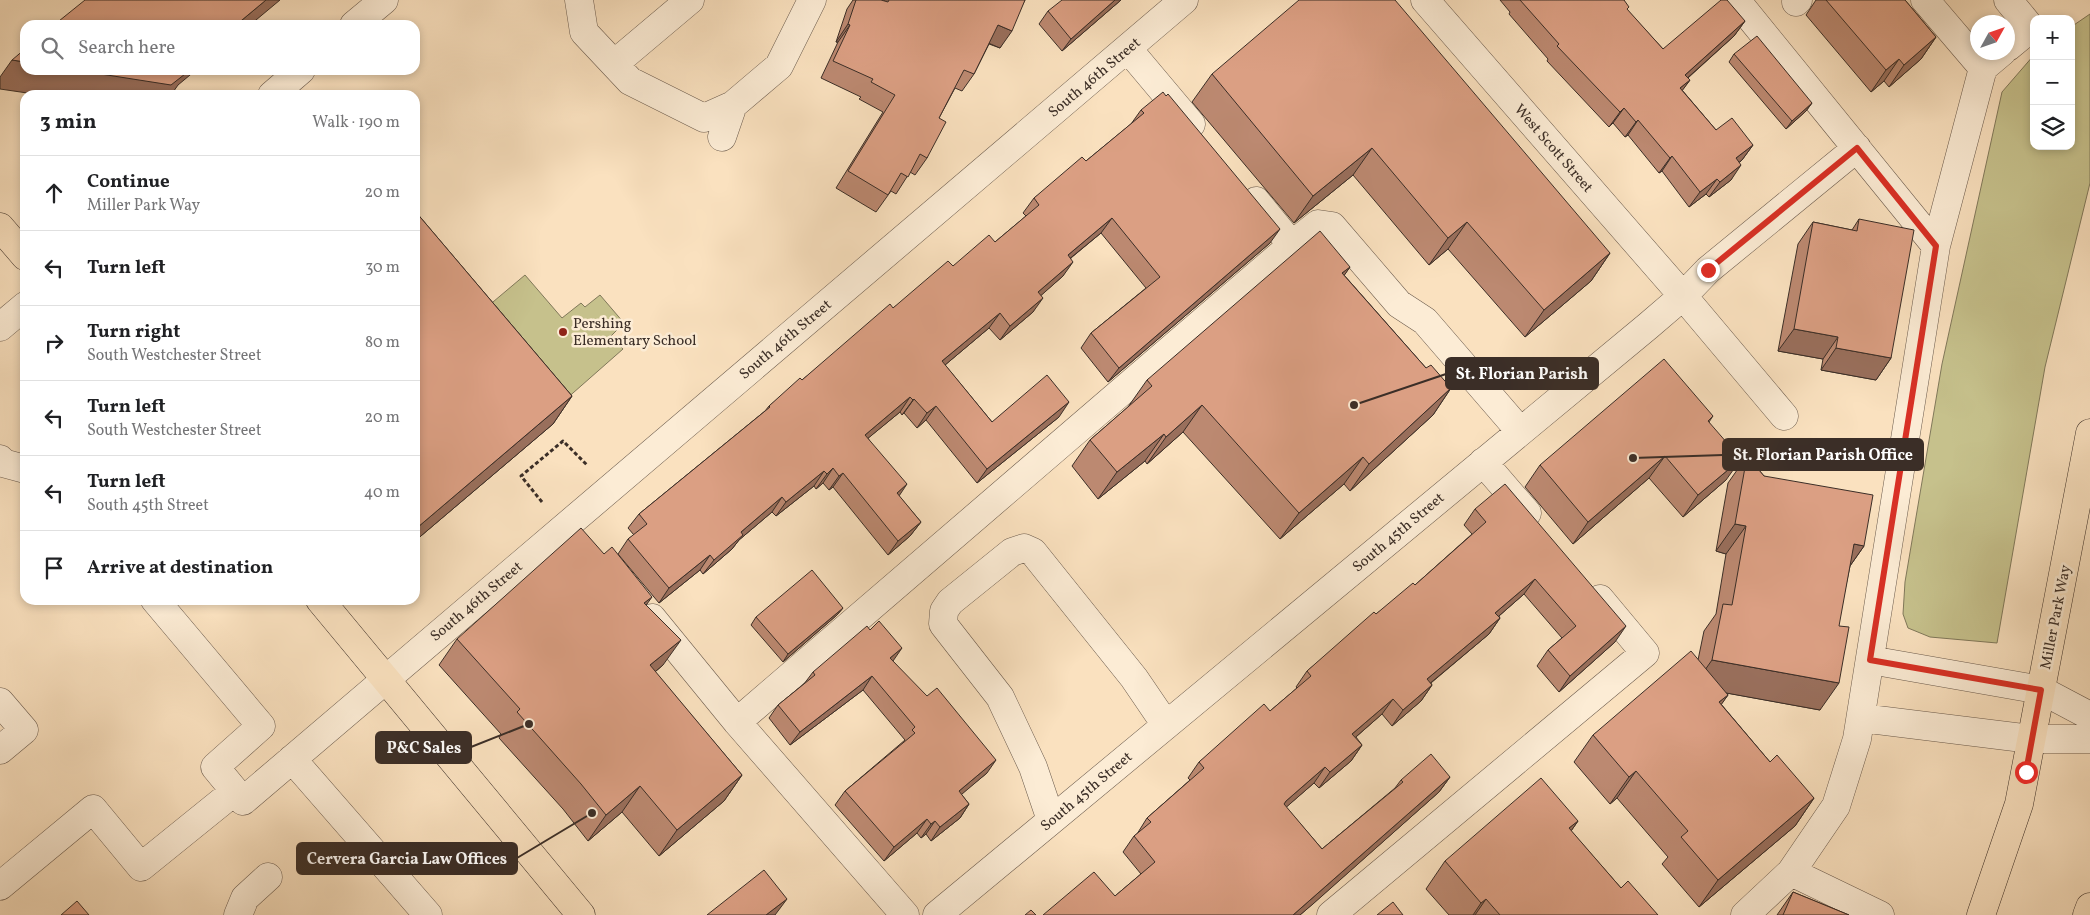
<!DOCTYPE html>
<meta charset="utf-8">
<style>
:root{--surface:#fff;--page:#f6f6f6;--text:#202124;--muted:#757577;--line:#e0e0e0}
body{margin:0;font-family:Vollkorn,serif;background:var(--page);color:var(--text)}
.controls{position:absolute;right:15px;top:15px;display:grid;overflow:hidden;border-radius:10px;box-shadow:0 2px 8px #0003}
.controls button{width:45px;height:45px;display:grid;place-items:center;padding:0;border:0;border-bottom:1px solid var(--line);background:var(--surface);color:var(--text);font:25px sans-serif}
.compass{position:absolute;left:1970px;top:15px;width:45px;height:45px;border-radius:50%;background:var(--surface);box-shadow:0 2px 8px #0003;rotate:50deg}
.stop{position:absolute;width:15px;height:15px;margin:-11px;border:4px solid #d93025;border-radius:50%;background:#fff}
.stop.end{background:#d93025;border-color:#fff;box-shadow:0 1px 5px #0008}
.list{margin:0;padding:0;list-style:none}
h2{display:flex;justify-content:space-between;align-items:center;height:65px;margin:0;padding:0 20px;font-size:21px}
h2 small{font-size:16px;font-weight:400;color:var(--muted)}
.list li{display:grid;grid-template-columns:32px 1fr auto;gap:15px;align-items:center;box-sizing:border-box;height:75px;padding:0 20px;border-top:1px solid var(--line)}
.list b{display:block;font-size:19px;white-space:nowrap}
.list p{margin:0;font-size:16px;white-space:nowrap;color:var(--muted)}
.list em{font-size:16px;font-style:normal;color:var(--muted)}
.icon{flex:none;width:28px;height:28px;fill:none;stroke:currentColor;stroke-width:2;stroke-linecap:round;stroke-linejoin:round}
.map{position:relative;flex:none;width:2090px;height:915px;overflow:hidden}
.search{position:absolute;background:var(--surface);box-shadow:0 2px 8px #0003;left:20px;top:20px;width:400px;height:55px;display:flex;align-items:center;gap:12px;box-sizing:border-box;padding:0 18px;border-radius:15px;color:var(--muted);font-size:19px}
.panel{position:absolute;background:var(--surface);box-shadow:0 2px 8px #0003;left:20px;top:90px;width:400px;height:515px;border-radius:15px}
.map>svg:first-child{display:block}
.green{fill:#c6c18c;stroke:#80785a}
.lines{fill:none;stroke-linecap:round;stroke-linejoin:round}
.minor-casing{stroke:#6b5b4d;stroke-width:29}
.major-casing{stroke:#3b2e27;stroke-width:29}
.path{stroke:#3b2e27;stroke-width:3;stroke-dasharray:4 2.5;stroke-linecap:butt}
.minor{stroke:#fcecd5;stroke-width:28}
.major{stroke:#fae1bf;stroke-width:28}
.wall{fill:#bc8971;stroke:#3b2e27}
.shaded-wall{fill:#996f5c;stroke:#3b2e27}
.building{fill:#db9f83;stroke:#3b2e27}
.route{stroke:#d93025;stroke-width:6}
.poi-dot{fill:#8f2418;stroke:#fcecd5;stroke-width:2}
.labels{text-anchor:middle;stroke-width:5;stroke-linejoin:round;paint-order:stroke}
.street-label{font-size:15px;fill:#3b2e27;stroke:#fcecd5}
.poi-label{font-size:15px;fill:#3b2e27;stroke:#fcecd5;text-anchor:start}
.leader{fill:none;stroke:#3b2e27;stroke-width:2}
.callout-dot{fill:#3b2e27;stroke:#fcecd5;stroke-width:2}
.callout{fill:#3b2e27;stroke:#3b2e27;stroke-width:2}
.callout-label{font-size:16px;text-anchor:middle;font-weight:bold;fill:#fff}
</style>
<div class="map">
<svg width="2090" height="915" viewBox="0 0 2090 915">
<rect width="100%" height="100%" fill="#fae1bf"/>
<filter id="stains"><feTurbulence type="fractalNoise" baseFrequency=".004" numOctaves="4"/><feColorMatrix values="0 0 0 0 .2 0 0 0 0 .09 0 0 0 0 .02 0 0 0 .5 -.17"/></filter>
<radialGradient id="worn" r=".72"><stop offset=".6" stop-color="#630" stop-opacity="0"/><stop offset="1" stop-color="#630" stop-opacity=".3"/></radialGradient>
<path class="green" d="M2090,14V183L2045,367L1997,643L1930,637L1908,628L1903,614L1905,582L1942,364L2002,92L2034,55V146H2071V27Z
M525,275L562,318L581,303L585,307L600,295L624,323L611,336L623,349L565,400L487,307Z"/>
<g class="lines">
<g class="minor-casing">
<path id="minor" d="M579,0L584,32L630,81L704,118L733,105L779,66L812,0
M1425,0L1683,296L1784,416
M1736,0L1936,246L1857,739L1836,806L1791,872L1745,915
M1925,0L1983,68
M1796,2L1798,0
M354,25L384,0
M2008,47L2031,28L2008,0
M1128,49L1191,124
M614,64L690,0
M272,95L301,70
M722,137L733,105
M1292,245L1318,224L1332,226L1399,304L1425,321L1520,431
M1936,246L1983,68L2002,52
M0,327L25,306
M0,459L3,463L25,469
M1483,462L1527,513
M155,600L261,726L215,767L243,801L1184,0
M652,618L737,722L905,915
M1870,660L2041,690L2090,716
M0,702L24,730L0,750
M1861,718L2031,739H2090
M737,722L1292,245L1256,201
M292,759L428,915
M1051,820L1033,767L1000,697L943,624L944,611L950,602L1012,552L1024,548L1033,552L1134,678L1166,725
M1791,872L1880,915
M0,886L93,809L141,867L235,791
M238,915L245,898L268,877
M937,915L1648,326L1683,296L1708,270L1857,148
M1331,915L1645,653L1600,599"/>
</g>
<g class="major-casing">
<path id="major" d="M0,227L25,256
M320,600L581,915
M1981,915L2019,804L2090,433
M2087,915L2090,907"/>
</g>
<path class="path" d="M542,502L521,476L563,441L587,465"/>
<use href="#minor" class="minor"/>
<use href="#major" class="major"/>
</g>
<path class="wall" d="M853,0H881L884,1V0H1025L1000,48L989,44L974,74L962,91L955,88L939,118L927,158L915,175L910,172L896,194L891,191L876,212L836,188L883,112L859,99L861,97L821,78L838,42H836L847,9Z
M1121,0L1062,51L1039,24L1048,11Z
M1500,0H1624L1627,10L1663,49L1745,21L1734,36L1688,78L1690,80L1682,90L1716,130L1753,145L1742,160L1739,163L1731,180L1709,197L1706,194L1689,207L1662,171L1659,173L1628,135L1625,137L1613,123L1609,127L1547,61L1548,59L1509,14L1510,12Z
M1816,0H1905L1936,37L1921,59L1889,87L1884,81L1871,92L1806,15Z
M1734,54L1812,103L1806,111L1786,129L1729,62Z
M1212,74L1610,253L1591,281L1525,337L1448,249L1429,265L1353,175L1294,223L1192,102Z
M1141,110L1270,243L1108,382L1081,348L1091,333L1146,288L1101,233L1071,258L1063,276L1041,295L1033,312L1000,340L989,328L945,365L992,422L1059,417L977,483L926,420L917,428L904,413L902,415L900,412L868,438L899,496L921,522L910,536L888,555L833,487L829,490L823,483L816,489L814,486L776,516L772,512L739,540L732,549L703,574L700,570L659,603L618,554L628,539L634,535L628,528L639,514L765,411L769,406L893,308L953,266L995,242L1026,216L1023,213L1034,198L1086,161L1131,124Z
M415,211L572,396L553,424L415,541Z
M1859,219L1891,358L1876,380L1821,370L1823,359L1778,351L1798,244L1813,222L1852,230Z
M1350,267L1344,275L1426,368L1451,388L1433,415L1350,491L1344,484L1280,539L1183,432L1147,464L1145,461L1098,499L1072,466L1090,440L1128,407L1147,380Z
M1713,416L1709,422L1726,480L1683,517L1649,478L1573,544L1525,487L1540,465Z
M1747,456L1764,476L1864,546L1850,566L1820,710L1727,693L1728,695L1721,704L1770,762L1814,798L1795,826L1699,907L1662,864L1668,857L1617,798L1610,804L1574,762L1593,735L1698,660L1704,631L1716,614L1726,554L1716,551L1728,483Z
M1475,509L1615,642L1559,692L1537,666L1548,650L1562,638L1524,594L1499,616L1500,618L1489,634L1431,683L1432,685L1421,701L1392,726L1382,714L1356,737L1362,745L1351,761L1319,788L1314,783L1286,807L1322,849L1395,788L1401,780L1450,777L1439,792L1300,915L1115,896L1141,874L1123,852L1134,836L1137,834L1147,818L1190,780L1188,778L1199,762L1270,711L1297,688L1296,687L1307,671L1376,614L1415,585L1472,534L1464,525Z
M646,605L663,665L655,672L742,775L724,801L659,856L622,812L588,841L563,809L499,738L501,734L439,665L457,639Z
M843,608L837,615L783,662L751,625L756,617Z
M893,661L987,773L961,794L969,804L960,818L931,841L926,834L921,838L917,833L884,861L835,805L845,791L905,740L863,690L790,745L769,718L778,705L804,684L813,672Z
M1578,821L1571,831L1621,888L1658,915H1449L1426,889L1445,861Z
M1793,892L1849,915H1777Z"/>
<path class="shaded-wall" d="M266,0H280L250,25H236Z
M1115,0H1121L1062,51L1071,39Z
M1745,21L1734,36L1674,90L1685,75Z
M848,24L850,25L838,42H836Z
M998,25L1012,31L1000,48L986,42Z
M1936,37L1921,59L1889,87L1904,65Z
M1899,59L1884,81L1871,92L1886,70Z
M12,60L25,62V70H196L178,85L171,95H41L0,89V77Z
M1690,80L1679,95L1680,88Z
M1812,103L1806,111L1786,129L1792,121Z
M1624,108L1613,123L1609,127L1620,112Z
M1638,120L1628,135L1625,137L1636,122Z
M1753,145L1742,160L1725,173L1736,158Z
M1372,148L1353,175L1294,223L1313,196Z
M1672,156L1662,171L1659,173L1670,158Z
M1741,165L1731,180L1709,197L1720,182Z
M1717,179L1706,194L1689,207L1700,192Z
M1112,218L1101,233L1057,269L1068,255Z
M1467,222L1448,249L1429,265L1448,238Z
M1280,229L1270,243L1108,382L1119,368Z
M1610,253L1591,281L1525,337L1544,310Z
M1073,262L1063,276L1028,307L1038,292Z
M1350,267L1332,293L1342,273Z
M1043,298L1033,312L1000,340L1010,326Z
M1000,313L989,328L932,376L942,361Z
M1794,329L1838,337L1823,359L1778,351Z
M1836,348L1891,358L1876,380L1821,370Z
M1451,388L1433,415L1350,491L1369,464Z
M572,396L553,424L415,541V532L418,527Z
M910,397L900,412L855,449L865,435Z
M914,399L904,413L902,415L913,400Z
M1069,402L1059,417L977,483L987,469Z
M1202,405L1183,432L1147,464L1166,437Z
M936,406L926,420L917,428L927,413Z
M1164,434L1145,461L1098,499L1117,472Z
M1665,456L1649,478L1573,544L1588,522Z
M1363,457L1344,484L1280,539L1299,513Z
M1741,459L1726,480L1683,517L1698,495Z
M833,468L823,483L816,489L827,474Z
M824,471L814,486L776,516L786,502Z
M843,473L833,487L829,490L839,476Z
M907,484L897,499V493Z
M782,497L772,512L739,540L732,549L703,574L714,560L741,532Z
M921,522L910,536L888,555L898,541Z
M1735,524L1746,526L1726,554L1716,551Z
M1854,544L1864,546L1845,573Z
M710,555L700,570L659,603L669,588Z
M1535,579L1524,594L1484,629L1495,613Z
M652,597L634,622L644,603Z
M843,608L837,615L783,662L788,654Z
M1500,618L1489,634L1416,695L1427,679Z
M1626,626L1615,642L1559,692L1570,676Z
M681,640L663,665L632,691L650,665Z
M902,648L893,661L890,658Z
M1712,660L1839,683L1820,710L1693,687Z
M872,676L863,690L790,745L800,732Z
M1432,685L1421,701L1392,726L1403,710Z
M1728,695L1709,722L1719,702Z
M1393,699L1382,714L1342,749L1352,734Z
M1362,745L1351,761L1319,788L1330,772Z
M996,760L987,773L949,805L959,791Z
M1325,767L1314,783L1275,817L1286,801Z
M1636,771L1617,798L1610,804L1629,777Z
M742,775L724,801L659,856L677,830Z
M1450,777L1439,792L1313,904L1300,915H1293Z
M640,786L622,812L588,841L606,815Z
M1814,798L1795,826L1699,907L1718,880Z
M969,804L960,818L931,841L940,827Z
M927,819L917,833L884,861L894,847Z
M935,821L926,834L921,838L931,824Z
M1578,821L1559,848L1569,828Z
M787,899L775,915H766Z
M1486,899L1475,915H1473L1481,903Z"/>
<path class="building" d="M85,0H266L236,25H54Z
M856,0H881L888,2L889,0H1025L1012,31L998,25L974,74L964,70L939,118L946,122L927,158L920,154L908,177L901,173L888,195L848,171L895,95L871,82L873,79L833,61L850,25L848,24Z
M1062,0H1115L1071,39L1048,11Z
M1299,0H1395L1610,253L1544,310L1467,222L1448,238L1372,148L1313,196L1212,74Z
M1520,0H1624L1629,7L1627,9L1663,49L1721,0H1727L1745,21L1685,75L1690,80L1680,88L1716,130L1732,118L1753,145L1736,158L1741,165L1720,182L1717,179L1700,192L1672,156L1670,158L1638,120L1636,122L1624,108L1620,112L1557,46L1559,44Z
M1826,0H1905L1936,37L1904,65L1899,59L1886,70Z
M1757,36L1812,103L1792,121L1734,54Z
M25,49V62L12,60Z
M75,70H183L185,74L171,85Z
M1163,92L1166,96L1168,94L1280,229L1119,368L1091,333L1160,277L1112,218L1068,255L1073,262L1038,292L1043,298L1010,326L1000,313L942,361L992,422L1047,375L1069,402L987,469L936,406L927,413L914,399L913,400L910,397L865,435L907,484L897,493L921,522L898,541L843,473L839,476L833,468L827,474L824,471L786,502L782,497L741,532L743,535L714,560L710,555L669,588L628,539L647,524L639,514L770,407L769,406L800,378L802,380L890,304L893,308L948,261L953,266L989,235L995,242L1039,205L1034,198L1082,157L1086,161L1144,113L1141,110Z
M415,211L572,396L418,527L415,523Z
M1859,219L1914,230L1891,358L1836,348L1838,337L1794,329L1813,222L1857,231Z
M1320,231L1350,267L1342,273L1426,368L1431,365L1451,388L1369,464L1363,457L1299,513L1202,405L1166,437L1164,434L1117,472L1090,440L1152,386L1147,380Z
M1664,359L1713,416L1708,421L1741,459L1698,495L1665,456L1588,522L1540,465Z
M1747,456L1764,476L1873,495L1864,546L1854,544L1839,626L1849,627L1839,683L1712,660L1723,604L1732,605L1746,526L1735,524Z
M1505,484L1626,626L1570,676L1548,650L1576,626L1535,579L1495,613L1500,618L1427,679L1432,685L1403,710L1393,699L1352,734L1362,745L1330,772L1325,767L1286,801L1284,804L1322,849L1403,782L1401,780L1431,754L1450,777L1293,915H1043L1094,872L1115,896L1155,862L1134,836L1151,822L1147,818L1204,768L1199,762L1264,704L1270,711L1311,676L1307,671L1374,612L1376,614L1413,583L1415,585L1486,522L1475,509Z
M581,528L604,554L612,547L652,597L644,603L681,640L650,665L742,775L677,830L640,786L606,815L581,784L517,712L520,709L457,639Z
M812,570L843,608L788,654L756,617Z
M879,621L902,648L890,658L927,696L937,688L996,760L959,791L969,804L940,827L935,821L931,824L927,819L894,847L845,791L915,733L912,730L915,727L872,676L800,732L778,705L815,675L813,672L867,626L870,630Z
M1691,651L1728,695L1719,702L1770,762L1777,755L1814,798L1718,880L1681,837L1688,831L1636,771L1629,777L1593,735Z
M1541,778L1578,821L1569,828L1621,888L1628,881L1658,915H1500L1486,899L1481,903L1445,861Z
M764,870L787,899L766,915H707Z
M1793,892L1849,915H1783Z
M77,901L89,915H61Z
M1393,902L1403,915H1377Z
M1031,910L1036,915H1025Z"/>
<g class="lines">
<path class="route" d="M1708,270L1857,148L1936,246L1870,660L2041,690L2026,772"/>
</g>
<circle class="poi-dot" cx="563" cy="332" r="5"/>
<g class="labels">
<g class="street-label">
<text transform="translate(1094 77) rotate(-40)" y="5">South 46th Street</text>
<text transform="translate(1554 148) rotate(49)" y="5">West Scott Street</text>
<text transform="translate(785 339) rotate(-40)" y="5">South 46th Street</text>
<text transform="translate(1398 532) rotate(-40)" y="5">South 45th Street</text>
<text transform="translate(476 601) rotate(-40)" y="5">South 46th Street</text>
<text transform="translate(2055 617) rotate(-79)" y="5">Miller Park Way</text>
<text transform="translate(1086 791) rotate(-40)" y="5">South 45th Street</text>
</g>
<g class="poi-label">
<text x="573" y="328">Pershing<tspan x="573" dy="17">Elementary School</tspan></text>
</g>
</g>
<path class="leader" d="M1354 405L1446 374M1633 458L1723 455M529 724L471 747M592 813L517 858"/>
<g class="callout-dot">
<circle cx="1354" cy="405" r="5"/>
<circle cx="1633" cy="458" r="5"/>
<circle cx="529" cy="724" r="5"/>
<circle cx="592" cy="813" r="5"/>
</g>
<g class="callout">
<rect x="1446" y="358" width="152" height="31" rx="5"/>
<rect x="1723" y="439" width="200" height="31" rx="5"/>
<rect x="376" y="732" width="95" height="31" rx="5"/>
<rect x="297" y="843" width="220" height="31" rx="5"/>
</g>
<g class="callout-label">
<text x="1522" y="379">St. Florian Parish</text>
<text x="1823" y="460">St. Florian Parish Office</text>
<text x="424" y="753">P&amp;C Sales</text>
<text x="407" y="864">Cervera Garcia Law Offices</text>
</g>
<rect width="100%" height="100%" filter="url(#stains)"/>
<rect width="100%" height="100%" fill="url(#worn)"/>
</svg>
<div class="controls">
<button>+</button>
<button>−</button>
<button><svg class="icon" aria-label="layers" viewBox="0 0 24 24"><path d="M12 4l9 5-9 5-9-5zM3 14l9 5 9-5"/></svg></button>
</div>
<svg class="compass" viewBox="-18 -18 36 36"><path d="M0-13l5 13h-10z" fill="#e53935"/><path d="M0 13l5-13h-10z" fill="#757577"/></svg>
<div class="stop" style="left:2026px;top:772px"></div>
<div class="stop end" style="left:1708px;top:270px"></div>
<div class="search"><svg class="icon" aria-label="search" viewBox="0 0 24 24"><circle cx="10" cy="10" r="6"/><path d="M15 15l6 6"/></svg>Search here</div>
<section class="panel">
<h2>3 min<small>Walk · 190 m</small></h2>
<ul class="list">
<li><svg class="icon" aria-label="ahead" viewBox="0 0 24 24"><path d="M12 20V5M6 11l6-6 6 6"/></svg><div><b>Continue</b><p>Miller Park Way</p></div><em>20 m</em></li>
<li><svg class="icon" aria-label="left" viewBox="0 0 24 24"><path d="M17 20v-9H6M10 6l-5 5 5 5"/></svg><div><b>Turn left</b></div><em>30 m</em></li>
<li><svg class="icon" aria-label="right" viewBox="0 0 24 24"><path d="M7 20v-9h11M14 6l5 5-5 5"/></svg><div><b>Turn right</b><p>South Westchester Street</p></div><em>80 m</em></li>
<li><svg class="icon" aria-label="left" viewBox="0 0 24 24"><path d="M17 20v-9H6M10 6l-5 5 5 5"/></svg><div><b>Turn left</b><p>South Westchester Street</p></div><em>20 m</em></li>
<li><svg class="icon" aria-label="left" viewBox="0 0 24 24"><path d="M17 20v-9H6M10 6l-5 5 5 5"/></svg><div><b>Turn left</b><p>South 45th Street</p></div><em>40 m</em></li>
<li><svg class="icon" aria-label="arrive" viewBox="0 0 24 24"><path d="M6 21V4h12l-3 4 3 4H6"/></svg><div><b>Arrive at destination</b></div></li>
</ul>
</section>
</div>
